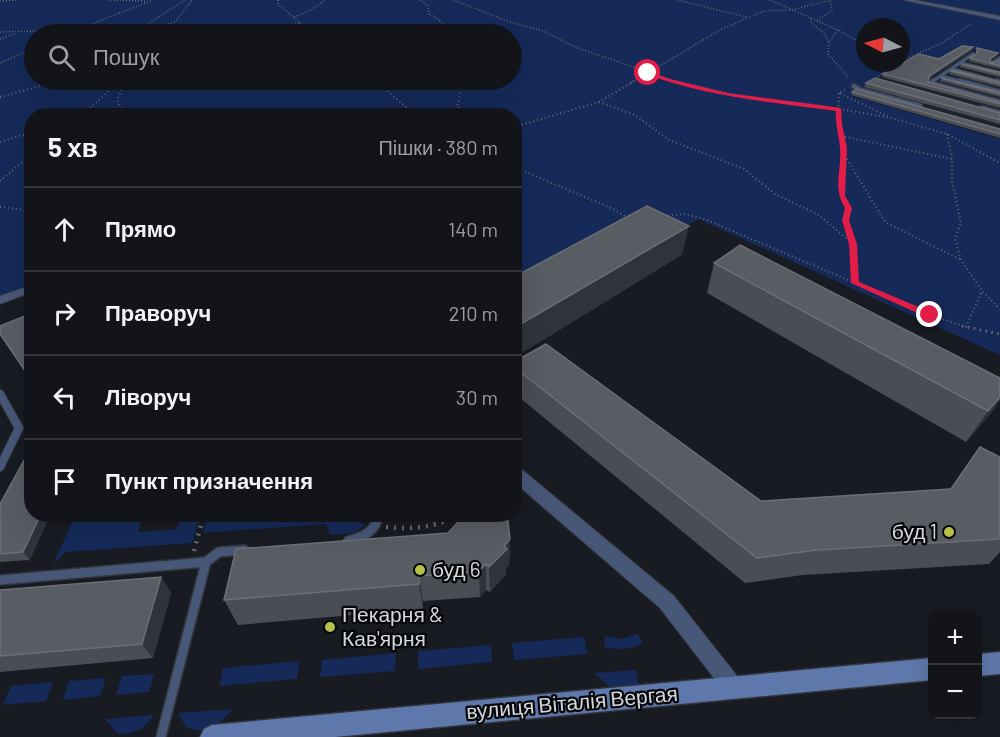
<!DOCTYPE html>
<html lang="uk">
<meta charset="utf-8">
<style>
:root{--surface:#12141a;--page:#1b1d23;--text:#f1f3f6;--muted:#9c9ea2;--line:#313339}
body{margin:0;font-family:Barlow,sans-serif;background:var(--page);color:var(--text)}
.controls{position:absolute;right:18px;bottom:18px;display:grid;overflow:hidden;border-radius:12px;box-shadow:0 6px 24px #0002}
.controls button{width:54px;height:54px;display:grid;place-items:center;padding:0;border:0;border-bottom:2px solid var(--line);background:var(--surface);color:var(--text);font:30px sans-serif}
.compass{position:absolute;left:856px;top:18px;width:54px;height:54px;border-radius:50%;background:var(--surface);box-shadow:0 6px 24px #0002;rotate:276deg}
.stop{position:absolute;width:18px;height:18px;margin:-14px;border:4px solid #e11d48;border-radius:50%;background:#fff}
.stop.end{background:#e11d48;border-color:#fff;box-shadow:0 2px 6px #0008}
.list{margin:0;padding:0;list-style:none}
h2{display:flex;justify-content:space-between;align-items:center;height:78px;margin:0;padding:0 24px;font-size:26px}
h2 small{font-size:20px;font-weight:400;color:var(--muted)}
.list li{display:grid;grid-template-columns:39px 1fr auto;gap:18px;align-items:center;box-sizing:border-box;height:84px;padding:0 24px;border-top:2px solid var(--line)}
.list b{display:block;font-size:22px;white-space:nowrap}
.list em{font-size:20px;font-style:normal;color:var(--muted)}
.icon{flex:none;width:33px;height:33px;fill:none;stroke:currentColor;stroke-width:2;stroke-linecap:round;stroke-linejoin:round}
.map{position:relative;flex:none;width:1000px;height:737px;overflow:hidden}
.search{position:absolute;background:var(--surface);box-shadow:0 6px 24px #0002;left:24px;top:24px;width:498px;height:66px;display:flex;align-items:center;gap:15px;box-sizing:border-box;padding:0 21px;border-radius:33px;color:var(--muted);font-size:22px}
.panel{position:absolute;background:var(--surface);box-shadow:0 6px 24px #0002;left:24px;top:108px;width:498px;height:414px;border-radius:24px}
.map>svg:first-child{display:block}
.built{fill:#1e242f}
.green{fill:#152a59;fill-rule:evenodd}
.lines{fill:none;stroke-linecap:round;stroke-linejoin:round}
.lane-far3-casing{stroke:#32353c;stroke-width:4.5}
.lane-far2-casing{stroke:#32353c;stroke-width:7}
.lane-far1-casing{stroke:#32353c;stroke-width:10}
.lane-casing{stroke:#32353c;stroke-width:12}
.street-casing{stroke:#32353c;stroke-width:2}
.secondary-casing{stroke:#32353c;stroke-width:3}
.path-far3{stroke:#676a70;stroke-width:1.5;stroke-dasharray:1 2;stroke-linecap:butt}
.path-far2{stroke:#676a70;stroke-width:2;stroke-dasharray:1 3;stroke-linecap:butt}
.path-far1{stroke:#676a70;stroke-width:3;stroke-dasharray:1.5 4.5;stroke-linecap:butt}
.path{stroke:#676a70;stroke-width:4.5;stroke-dasharray:2 6;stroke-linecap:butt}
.lane-far3{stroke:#475777;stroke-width:3}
.lane-far2{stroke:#475777;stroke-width:4.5}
.lane-far1{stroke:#475777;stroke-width:8}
.lane{stroke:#475777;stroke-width:9}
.street{fill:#475777;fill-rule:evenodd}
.secondary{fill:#5f78ac;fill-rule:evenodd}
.wall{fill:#4a4d54}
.shaded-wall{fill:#2f333a}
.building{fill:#585c63;stroke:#6c6f76;stroke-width:1.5}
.route{fill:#e11d48}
.poi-dot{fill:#b7c147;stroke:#050608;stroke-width:2}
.labels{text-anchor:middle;stroke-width:4.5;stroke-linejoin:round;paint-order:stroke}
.near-poi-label{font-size:21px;fill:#d5d7dc;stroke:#050608;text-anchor:start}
.near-street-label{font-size:21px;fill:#d5d7dc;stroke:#050608}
</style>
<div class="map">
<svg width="1000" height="737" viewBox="0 0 1000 737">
<rect width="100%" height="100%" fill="#181b22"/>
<path class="built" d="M972,50L1000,52V138L861,89L876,82L884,84L889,82L880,78L886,75Z"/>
<path class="green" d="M0,0H1000V53L998,55L962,47L909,81L886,74L849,95L1000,139V355L698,219L515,339L514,116H32L31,288L0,300ZM865,27H901V63H865ZM34,34H512V80H34Z
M208,514L335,515L366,525L353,533L330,535L326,524L203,533Z
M75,515H143L138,532L177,529L180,519L200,517L192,543L65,552L53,565Z
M637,634L643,643C629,650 618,650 604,647L605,636L622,639Z
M584,637L587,654L514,660L512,643Z
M491,645L492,662L418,669V651Z
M396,653L395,671L320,677L322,660Z
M300,661L297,679L219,686L223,668Z
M636,670L639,686L611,688L594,673Z
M154,674L149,692L116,695L122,676Z
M106,678L100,696L63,700L69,681Z
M53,682L46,701L3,705L11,686Z
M232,709C221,725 206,735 186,727L178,713Z
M153,715C146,729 132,736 117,733L105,719Z"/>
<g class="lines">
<g class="lane-far3-casing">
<path id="lane-far3" d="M961,63L1000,73
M992,63L1000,58
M952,69L1000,82
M941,76L966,83
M930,83L973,54"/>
</g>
<g class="lane-far2-casing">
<path id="lane-far2" d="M933,81L930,83L1000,102
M960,81L1000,92
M997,81L1000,82
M854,86L860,90L920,106
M982,108L1000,113"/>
</g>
<g class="lane-far1-casing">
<path id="lane-far1" d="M0,394L19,428L0,467"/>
</g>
<g class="lane-casing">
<path id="lane" d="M348,541C364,537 376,531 379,514
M0,580L206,562
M161,737L206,562L219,552L244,550"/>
</g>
<g class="street-casing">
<path id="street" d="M903,0H915L1000,16V20Z
M32,285V292L0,304V296Z
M514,466L520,468L674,596L741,681L744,688L741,695L734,698L727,695L660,608L514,482Z"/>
</g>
<g class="secondary-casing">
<path id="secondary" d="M1000,652V674L978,676V654Z
M932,658V680L335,737H200L204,729L212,725Z"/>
</g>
<path class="path-far3" d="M108,0L146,1
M278,0V4L313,34
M420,0L428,6L429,14L441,21L452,32L451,34
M454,0L507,21L543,31L575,47L680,83
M678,0L746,17
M770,0L838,30L865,45
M0,1L19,0
M294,17L311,10L325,0
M811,18V23L824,33L829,42
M817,21L832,10L830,1
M838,30L829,42L828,54L848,77
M0,32L73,30
M66,34L153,0
M140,34L176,21L192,0
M141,34L138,30L185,0
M242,34L301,23
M0,39L15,34
M901,61L942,43L972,23
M0,63L34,48
M373,80L376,83
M456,80L457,83
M874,80L896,63
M54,83L64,80
M118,83L121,80
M631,83L720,30L764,11L791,10L831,0"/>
<path class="path-far2" d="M375,81L417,116
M456,81L460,95L457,107L469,116
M674,81L753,99L817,105L891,118
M118,82L124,85L117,100L125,116
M845,90L839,93L891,118L947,134L1000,163
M839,93L838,124L844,148L842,196L849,208L845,220L853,244L855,282
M0,97L59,81
M599,102L635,115L669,140L744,169L775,194L819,215L853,244
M81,116L120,81
M514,127L599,102L634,81
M947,134L952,159V181L961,223L955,239L961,260L982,291L1000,309
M841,136L952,159
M0,142L32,132
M843,152L885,222L961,260
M514,167L611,208L628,218
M0,181L32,154
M0,207L32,211
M664,216L684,214L707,220L930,315L966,327
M966,327L982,291"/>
<path class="path-far1" d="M962,326L1000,334"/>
<path class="path" d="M184,514L183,517L204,515
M344,514L362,521
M430,514L438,524
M386,527C413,530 438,527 461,514
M194,551L204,514"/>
<use href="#lane-far3" class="lane-far3"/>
<use href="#lane-far2" class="lane-far2"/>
<use href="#lane-far1" class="lane-far1"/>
<use href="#lane" class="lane"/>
<use href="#street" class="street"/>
<use href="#secondary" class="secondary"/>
</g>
<path class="wall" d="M977,48L998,53L996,56L990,60L991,62L994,63L1000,60V69L969,61L970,58L976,54V51Z
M972,51L928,79V82L1000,102V108L882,77L883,74Z
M961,64L1000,72V77L960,67Z
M951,71L1000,82V87L949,74Z
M941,78L1000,92V97L940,81Z
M866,83L1000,113V124L864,87Z
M852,92L1000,129V138L851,95Z
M714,263L1000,378V400L990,414L966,442L707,293Z
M514,362L761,501L950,489L1000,457V552L989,564L803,575L745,583L514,393Z
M0,504L30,560L0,562Z
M463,517L510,539L509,565L506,568V574L490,592L486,590L480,597L423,601V609L238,625L224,600L448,533Z
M161,577L171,593L153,658L0,672V590Z"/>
<path class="shaded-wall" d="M973,47L972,51L928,79L929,76Z
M689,226L682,255L514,358V328Z
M1000,397V400L990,414L966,442L988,411Z
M41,514H51L30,560L23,552Z
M510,539L509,565L506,568V574L490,592L489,567L504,546Z
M486,564V590L480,597L479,571Z
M419,576L423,601V609L419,584Z
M161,577L171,593L153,658L142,644Z"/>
<path class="building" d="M962,46L973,47L929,76L928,82L1000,102V104L883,74L919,54L939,59Z
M977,48L998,53L990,59L991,62L994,63L1000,60V66L970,58L977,53Z
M961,64L1000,72V74Z
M953,70L1000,82V84L951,71Z
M875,78L1000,113V120L866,83Z
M941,78L1000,92V94Z
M856,89L1000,129V134L852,92Z
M647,206L689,226L514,328V277Z
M740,245L1000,378V397L988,411L714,263Z
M32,313V381L0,334V326Z
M546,344L761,501L951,489L980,447L1000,457V539L817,550L757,558L514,367V362Z
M32,446V514H41L23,552L0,554V504Z
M463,514H507L510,539L504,546L507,549L489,567L486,564L479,571L419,576V584L224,600L236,549L448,533L463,517Z
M161,577L142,644L0,656V590Z"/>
<path class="route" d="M648,71L670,79L727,93L841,108L842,124L847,148L845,196L852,208L849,220L857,244L859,282L933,313V317H926L851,283L849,244L842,220L845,208C832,186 842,172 840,148C839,135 835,124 836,111C772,102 707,97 646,74Z"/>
<g class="poi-dot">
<circle cx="949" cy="532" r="6"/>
<circle cx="420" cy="570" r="6"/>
<circle cx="330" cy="627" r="6"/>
</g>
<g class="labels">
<g class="near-poi-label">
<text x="937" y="539" text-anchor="end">буд 1</text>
<text x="432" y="577">буд 6</text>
<text x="342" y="622">Пекарня &amp;<tspan x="342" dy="24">Кав'ярня</tspan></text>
</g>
<g class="near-street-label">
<text transform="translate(572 703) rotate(-5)" y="7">вулиця Віталія Вергая</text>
</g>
</g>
</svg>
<div class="controls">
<button>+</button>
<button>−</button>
</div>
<svg class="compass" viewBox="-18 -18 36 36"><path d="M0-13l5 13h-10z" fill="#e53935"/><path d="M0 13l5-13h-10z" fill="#9c9ea2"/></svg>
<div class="stop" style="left:648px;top:73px"></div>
<div class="stop end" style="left:930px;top:315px"></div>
<div class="search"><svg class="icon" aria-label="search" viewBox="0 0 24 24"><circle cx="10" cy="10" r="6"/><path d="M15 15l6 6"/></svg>Пошук</div>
<section class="panel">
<h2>5 хв<small>Пішки · 380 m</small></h2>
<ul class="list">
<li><svg class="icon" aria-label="ahead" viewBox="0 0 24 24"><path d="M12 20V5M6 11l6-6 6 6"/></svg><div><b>Прямо</b></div><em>140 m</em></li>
<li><svg class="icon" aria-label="right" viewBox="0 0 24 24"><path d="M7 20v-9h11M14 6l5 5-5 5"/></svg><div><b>Праворуч</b></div><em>210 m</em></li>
<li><svg class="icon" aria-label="left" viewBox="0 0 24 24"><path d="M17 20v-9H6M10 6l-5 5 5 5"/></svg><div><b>Ліворуч</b></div><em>30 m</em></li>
<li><svg class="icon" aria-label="arrive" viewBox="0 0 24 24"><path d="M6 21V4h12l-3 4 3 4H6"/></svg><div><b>Пункт призначення</b></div></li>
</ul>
</section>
</div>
